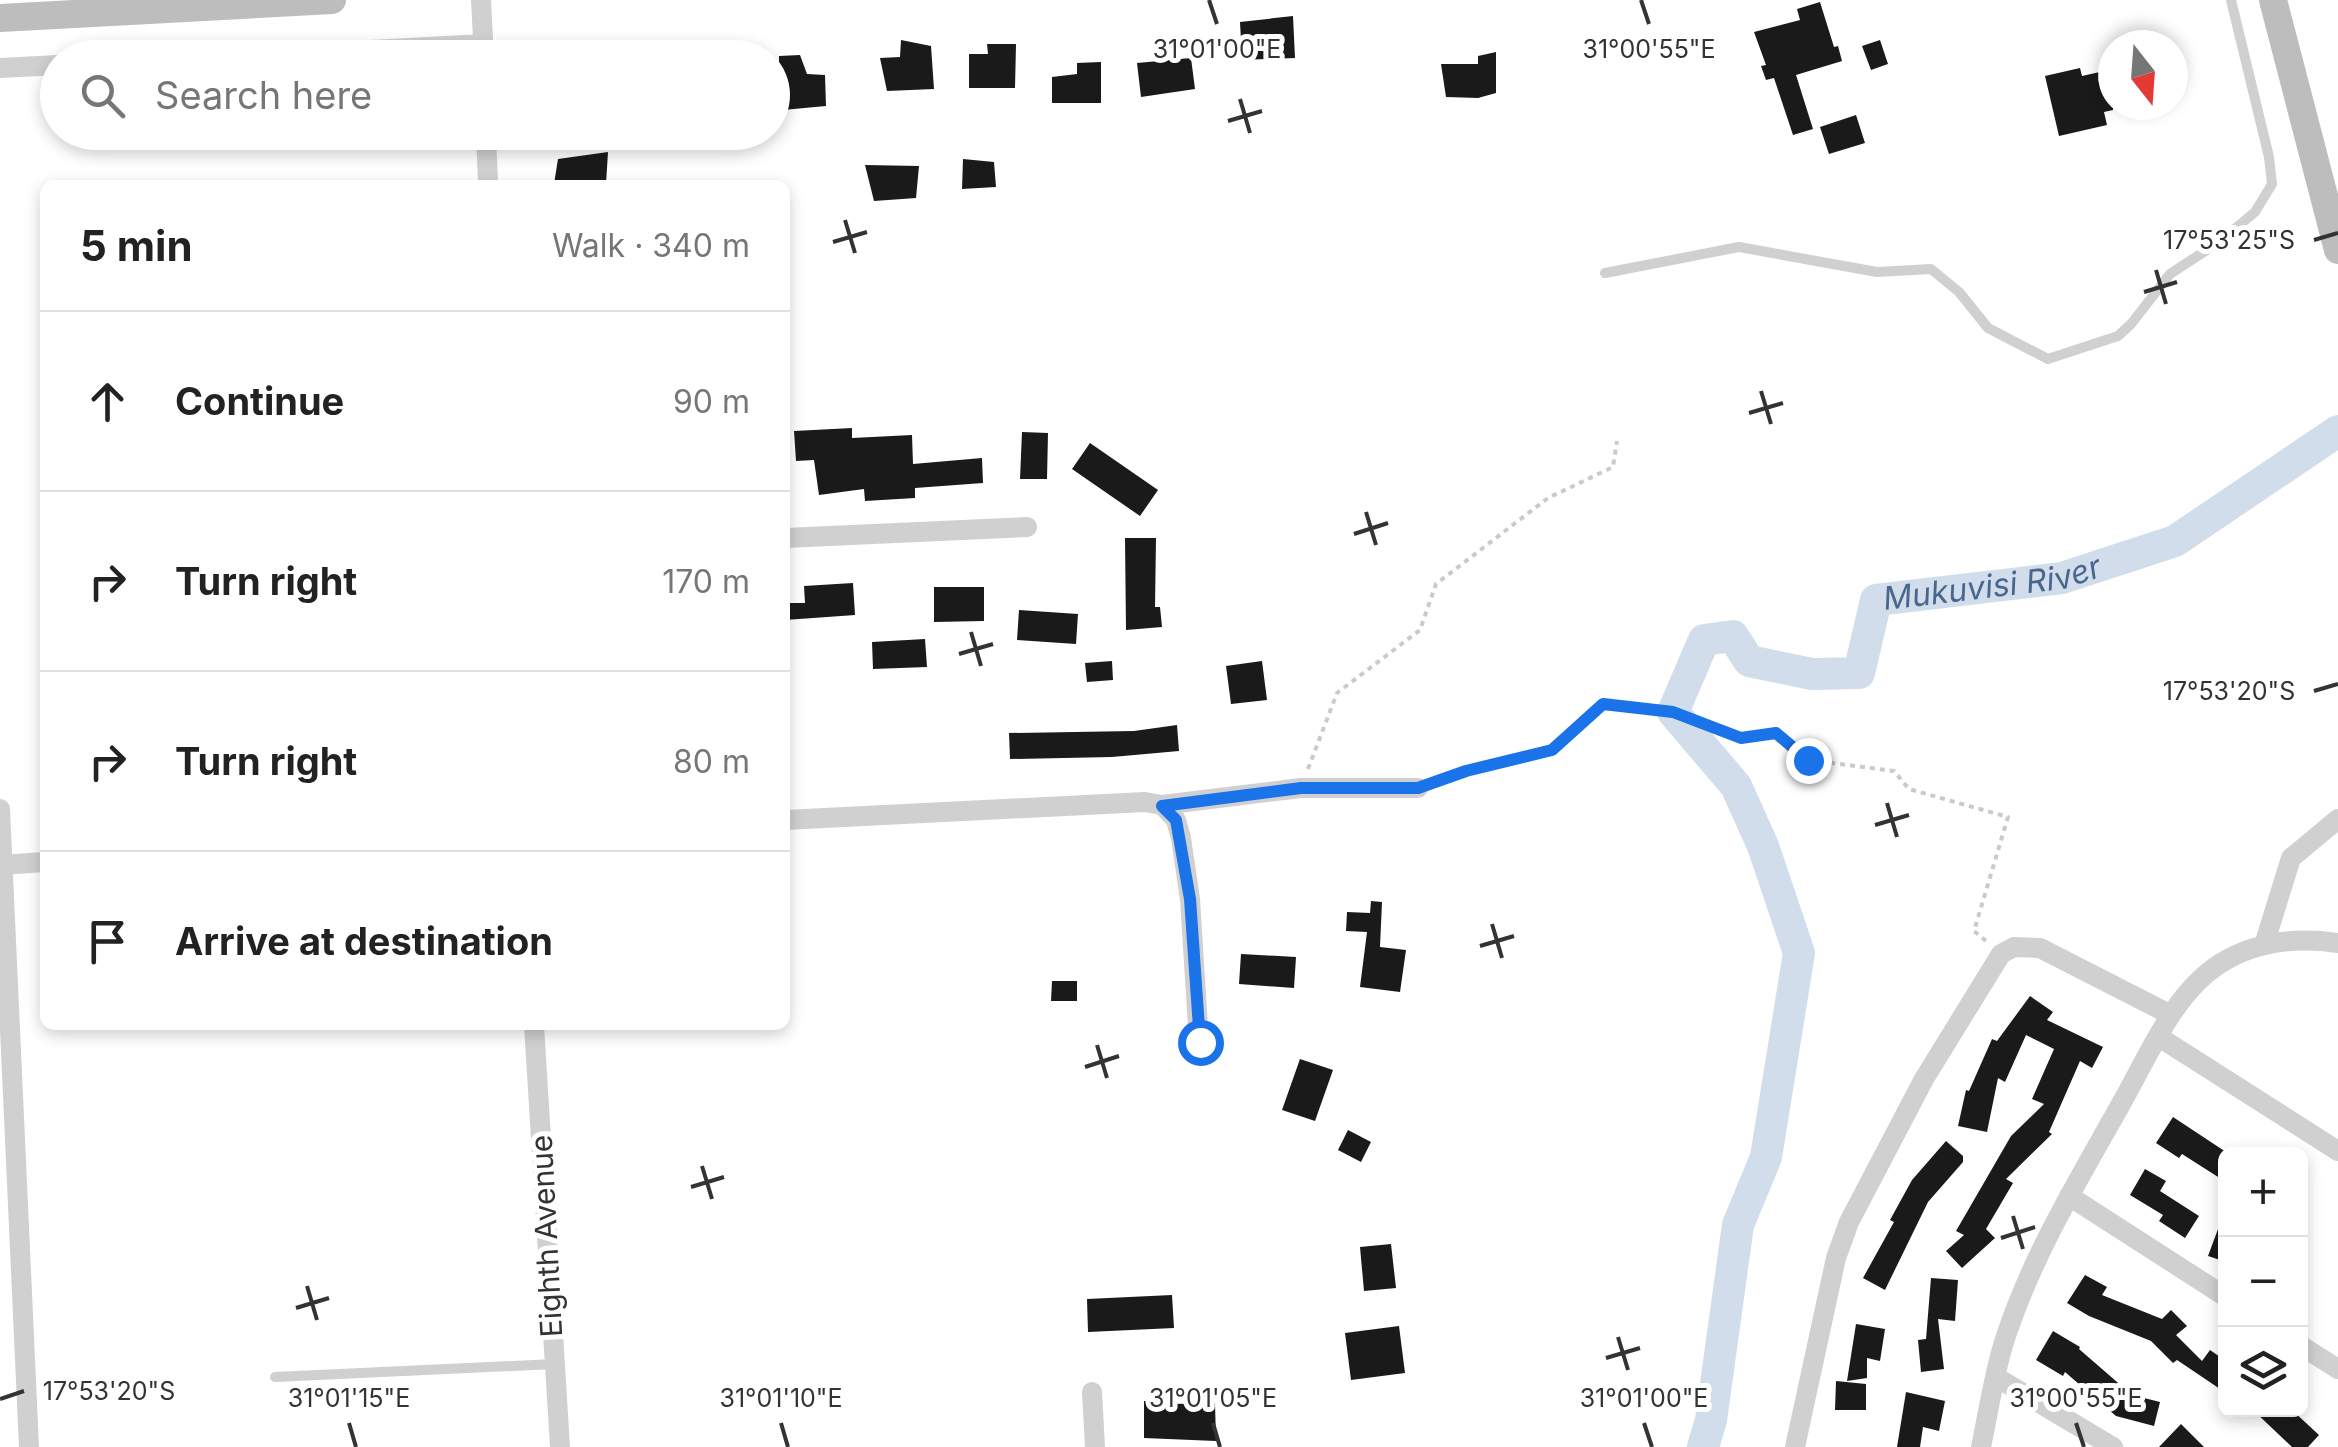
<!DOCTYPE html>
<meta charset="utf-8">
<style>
:root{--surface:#fff;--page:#f6f6f6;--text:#222;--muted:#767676;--line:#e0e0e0}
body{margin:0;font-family:Inter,sans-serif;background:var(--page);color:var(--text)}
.controls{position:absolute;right:30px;bottom:30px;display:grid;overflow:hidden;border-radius:15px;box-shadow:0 5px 15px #0003}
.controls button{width:90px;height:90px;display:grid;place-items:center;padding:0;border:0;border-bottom:2px solid var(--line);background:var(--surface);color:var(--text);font:50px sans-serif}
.compass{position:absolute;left:2098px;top:30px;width:90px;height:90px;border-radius:50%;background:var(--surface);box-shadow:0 5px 15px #0003;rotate:163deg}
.stop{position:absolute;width:30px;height:30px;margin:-22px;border:8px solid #1a73e8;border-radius:50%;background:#fff}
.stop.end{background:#1a73e8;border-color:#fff;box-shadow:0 2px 10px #0008}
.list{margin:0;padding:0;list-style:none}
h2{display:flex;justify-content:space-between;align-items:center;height:130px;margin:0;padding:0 40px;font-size:42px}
h2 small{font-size:32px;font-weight:400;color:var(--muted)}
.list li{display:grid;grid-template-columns:65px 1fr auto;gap:30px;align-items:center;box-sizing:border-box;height:180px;padding:0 40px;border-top:2px solid var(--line)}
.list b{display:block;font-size:38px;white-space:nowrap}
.list em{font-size:32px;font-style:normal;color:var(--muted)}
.icon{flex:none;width:55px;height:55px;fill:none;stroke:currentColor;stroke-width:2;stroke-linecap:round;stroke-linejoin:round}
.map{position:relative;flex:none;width:2338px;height:1447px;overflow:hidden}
.search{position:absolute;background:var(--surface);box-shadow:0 5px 15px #0003;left:40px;top:40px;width:750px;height:110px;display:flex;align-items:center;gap:25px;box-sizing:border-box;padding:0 35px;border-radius:55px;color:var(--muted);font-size:38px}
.panel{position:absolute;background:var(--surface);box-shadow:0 5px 15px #0003;left:40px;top:180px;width:750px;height:850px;border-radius:15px}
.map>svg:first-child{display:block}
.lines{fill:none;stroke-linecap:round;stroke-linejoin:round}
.river{stroke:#d2ddeb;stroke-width:32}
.building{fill:#1a1a1a}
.path{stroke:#cacaca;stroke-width:4;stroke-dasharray:5 5;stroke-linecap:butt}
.lane{stroke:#d0d0d0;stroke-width:10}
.street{stroke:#d0d0d0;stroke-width:20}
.secondary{stroke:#bdbdbd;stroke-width:28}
.route{stroke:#1a73e8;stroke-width:12}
.ticks{fill:none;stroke:#333;stroke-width:4}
.labels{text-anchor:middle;stroke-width:10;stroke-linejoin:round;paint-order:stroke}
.street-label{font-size:30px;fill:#333;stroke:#fff}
.water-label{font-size:32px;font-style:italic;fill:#48668e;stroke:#fff}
.ticks-label{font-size:25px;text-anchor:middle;fill:#333;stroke:#fff;stroke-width:10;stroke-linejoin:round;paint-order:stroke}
</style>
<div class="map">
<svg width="2338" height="1447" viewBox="0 0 2338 1447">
<rect width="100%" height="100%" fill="#fff"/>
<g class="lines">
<path class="river" id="s1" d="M1703,1447L1711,1420L1738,1225L1766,1157L1799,953L1763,846L1736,786L1673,712L1704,640L1733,636L1749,661L1812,674L1859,673L1876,600L2062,578L2175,541L2338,431"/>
</g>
<path class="building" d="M1820,2L1834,47L1838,46L1842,61L1796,75L1813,129L1793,135L1774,78L1766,80L1761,66L1766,65L1754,32L1800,20L1797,9Z
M1293,16L1295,58L1242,60L1240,22Z
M901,40L931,46L934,89L887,91L880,58L900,57Z
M1880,40L1888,64L1871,70L1862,46Z
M987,44H1016L1015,88H969V54H988Z
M1496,52V93L1478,98L1446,97L1441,64H1478V56Z
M800,55L807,74L825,75L826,106L772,111V68H779V56Z
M1191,58L1195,89L1141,97L1137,63Z
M1101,62V103H1052V77L1077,74V63Z
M2080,68L2082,76L2113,69V110L2104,112L2107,125L2059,136L2045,76Z
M1856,115L1865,143L1829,154L1820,127Z
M608,152L606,184H554L558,159Z
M963,159L994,162L996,187L962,189Z
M865,165L919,166L916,198L874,201Z
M852,428V438L912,435L913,464L982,458L983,483L915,488V498L865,501L864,489L819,495L814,460L796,461L794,431Z
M1022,432L1048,433L1047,479H1020Z
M1090,443L1158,490L1140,516L1072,469Z
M1125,538H1156L1155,607H1160L1162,627L1126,630Z
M853,583L855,615L785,620V603H805L804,586Z
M934,587H984V621L934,622Z
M1019,610L1078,614L1076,644L1017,640Z
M925,639L927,667L873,669L872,642Z
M1112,661L1113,680L1087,682L1085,663Z
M1262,661L1267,700L1231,704L1226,666Z
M1177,725L1179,751L1112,757L1010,759L1009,733L1134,731Z
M1371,901L1382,902L1380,947L1406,950L1400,992L1360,987L1367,932L1346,931L1347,912L1370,913Z
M1241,954L1296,957L1294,988L1239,984Z
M1052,981H1077V1001H1051Z
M2030,996L2053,1012L2047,1020L2103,1047L2092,1068L2080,1061L2049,1132L2052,1134L2006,1179L2013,1183L1986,1229L1995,1238L1962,1268L1946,1251L1964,1235L1956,1231L2011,1136L2044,1104L2032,1099L2054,1049L2026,1035L2005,1082L1998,1078L1987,1132L1958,1126L1966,1090L1969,1091L1992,1039L1997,1041Z
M1300,1059L1333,1070L1315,1121L1282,1110Z
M2173,1117L2226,1152V1182L2182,1154L2179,1158L2156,1143Z
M1348,1130L1371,1142L1361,1162L1338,1150Z
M1946,1141L1963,1156V1162L1928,1202L1885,1290L1863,1278L1894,1222L1890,1220L1912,1180Z
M2145,1169L2166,1181L2160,1191L2199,1216L2185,1238L2159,1221L2163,1215L2130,1195Z
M2224,1213H2226V1262L2208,1256Z
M1391,1244L1396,1288L1364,1291L1360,1247Z
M2085,1275L2107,1287L2102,1295L2162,1319L2171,1310L2187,1326L2176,1335L2202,1361L2210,1350L2226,1361V1393L2177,1360L2173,1363L2151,1341L2089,1316L2067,1303Z
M1931,1278L1958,1280L1955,1321L1938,1319L1944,1369L1921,1372L1918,1340L1926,1339Z
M1172,1295L1174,1328L1088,1332L1087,1299Z
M1856,1324L1885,1329L1880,1361L1867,1358V1378L1847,1381Z
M1399,1326L1405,1373L1351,1380L1345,1333Z
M2053,1331L2080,1347L2079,1349L2132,1395L2160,1402L2154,1426L2116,1416L2065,1372L2063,1376L2036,1360Z
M1836,1381L1866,1384V1410H1835Z
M1906,1392L1945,1401L1939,1431L1923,1427L1920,1447H1897Z
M1144,1401H1172V1404L1215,1403L1216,1441L1144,1438Z
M2253,1410H2292L2319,1435L2308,1447H2292Z
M2181,1424L2204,1447H2159Z"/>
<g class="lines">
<path class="path" d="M1308,769L1337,693L1420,630L1436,584L1548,498L1613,467L1617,441
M1437,781L1553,749L1603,705L1673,712L1741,739L1776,733L1809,760L1894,771L1909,789L2008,817L1974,931L1986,941"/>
<path class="lane" d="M1605,273L1739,247L1877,272L1931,269L1959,292L1988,328L2048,359L2118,336L2131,324L2170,274L2219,242L2255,212L2272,184L2269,157L2231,0
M275,1377L554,1364"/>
<path class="street" d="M481,0L484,58
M221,58L483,44
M0,68L58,65
M486,132L488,185
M785,538L1027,527
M1162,805L1301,788H1418
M0,809L29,1447
M785,820L1145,802L1162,805L1176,820L1181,838L1190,899L1199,1043
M0,865L45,862
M2264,945L2291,858L2338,819
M534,1025L560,1447
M2159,1037L2338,1151
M2069,1196L2226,1297
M2300,1345L2338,1369
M1996,1377L2113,1447
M1092,1392L1095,1447
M1795,1447L1836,1258L1849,1222L1924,1079L2001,954L2014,947L2040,948L2171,1015
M1981,1447C1989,1410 1994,1371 2006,1336C2033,1254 2079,1179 2121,1104C2148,1057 2173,993 2221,963C2257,941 2297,937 2338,943"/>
<path class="secondary" d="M2273,0L2338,250
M0,18L332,0"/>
</g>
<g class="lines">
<path class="route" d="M1200,1042L1190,899L1176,820L1162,806L1301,788H1418L1466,771L1552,750L1603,704L1673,712L1741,738L1776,733L1808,760"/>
</g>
<path class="ticks" d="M1209,0L1217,24M1641,0L1649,24M1240,99L1250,133M1228,121L1262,111M845,220L855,253M2314,240L2338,233M833,242L867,232M2156,270L2166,304M2144,292L2177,282M1761,391L1771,424M1749,413L1783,403M1366,512L1376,545M1354,534L1388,523M971,632L981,666M959,654L993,644M2314,691L2338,684M1887,803L1897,837M1875,825L1909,815M1492,924L1502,958M1480,946L1514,936M1097,1045L1107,1078M1085,1067L1119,1056M702,1166L712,1199M691,1187L724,1177M2013,1216L2023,1249M2001,1238L2035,1227M307,1286L317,1320M296,1308L329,1298M1618,1337L1628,1370M1606,1358L1640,1348M0,1399L24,1391M349,1423L356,1447M781,1423L788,1447M1213,1423L1220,1447M1644,1423L1652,1447M2076,1423L2084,1447"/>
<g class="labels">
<g class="street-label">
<text transform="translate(547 1236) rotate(-93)" y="10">Eighth Avenue</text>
</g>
<g class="water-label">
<text dy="11" stroke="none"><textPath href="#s1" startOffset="1222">Mukuvisi River</textPath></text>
</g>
</g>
<g class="ticks-label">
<text x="1217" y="58">31°01'00"E</text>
<text x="1649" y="58">31°00'55"E</text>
<text x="2229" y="249">17°53'25"S</text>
<text x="2229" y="700">17°53'20"S</text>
<text x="109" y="1400">17°53'20"S</text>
<text x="349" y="1407">31°01'15"E</text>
<text x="781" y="1407">31°01'10"E</text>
<text x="1213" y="1407">31°01'05"E</text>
<text x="1644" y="1407">31°01'00"E</text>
<text x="2076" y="1407">31°00'55"E</text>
</g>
</svg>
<div class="controls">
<button>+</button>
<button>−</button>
<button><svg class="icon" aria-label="layers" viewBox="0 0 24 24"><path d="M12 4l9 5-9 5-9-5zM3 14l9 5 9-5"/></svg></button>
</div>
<svg class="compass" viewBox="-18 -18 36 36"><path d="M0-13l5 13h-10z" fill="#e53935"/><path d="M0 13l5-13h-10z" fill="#767676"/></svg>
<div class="stop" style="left:1200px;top:1042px"></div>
<div class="stop end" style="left:1808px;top:760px"></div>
<div class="search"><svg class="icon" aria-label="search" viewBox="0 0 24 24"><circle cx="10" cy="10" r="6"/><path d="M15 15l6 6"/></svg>Search here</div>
<section class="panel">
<h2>5 min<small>Walk · 340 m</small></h2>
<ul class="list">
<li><svg class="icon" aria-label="ahead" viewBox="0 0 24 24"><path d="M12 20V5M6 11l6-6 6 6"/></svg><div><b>Continue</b></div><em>90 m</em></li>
<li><svg class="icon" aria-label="right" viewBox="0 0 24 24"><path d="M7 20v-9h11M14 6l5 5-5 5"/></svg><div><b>Turn right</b></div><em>170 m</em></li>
<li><svg class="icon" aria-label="right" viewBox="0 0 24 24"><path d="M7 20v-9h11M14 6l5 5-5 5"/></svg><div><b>Turn right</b></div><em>80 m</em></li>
<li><svg class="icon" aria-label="arrive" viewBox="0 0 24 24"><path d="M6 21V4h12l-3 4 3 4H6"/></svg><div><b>Arrive at destination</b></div></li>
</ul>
</section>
</div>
